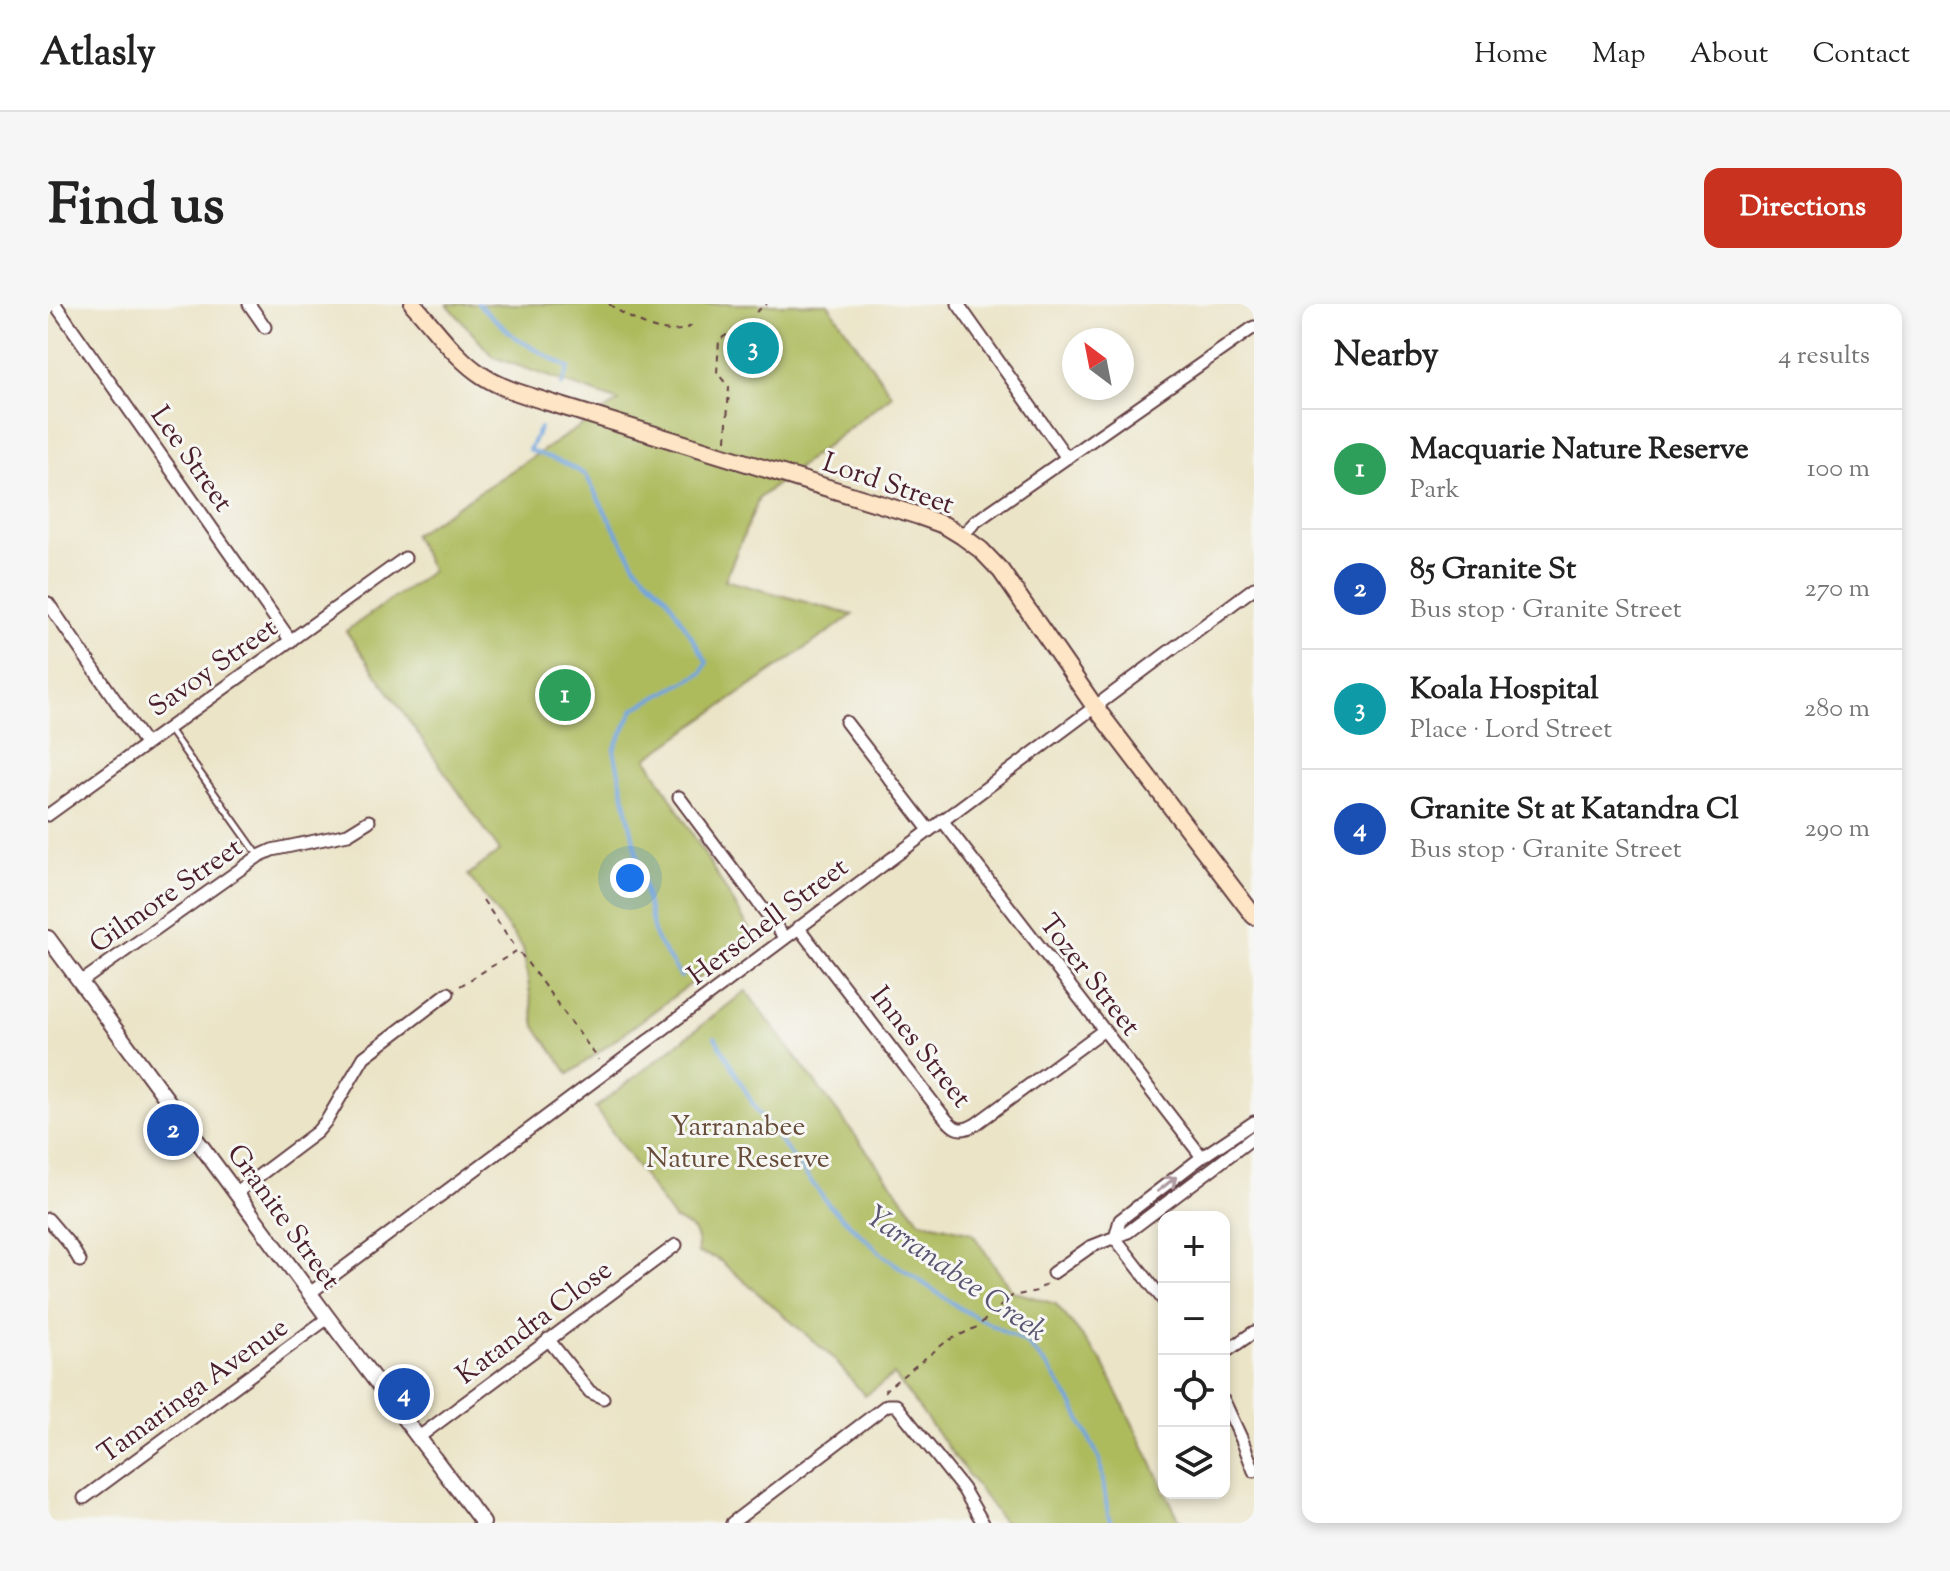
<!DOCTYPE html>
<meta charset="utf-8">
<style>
:root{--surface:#fff;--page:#f6f6f6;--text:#222;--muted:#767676;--line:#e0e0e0;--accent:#c8321e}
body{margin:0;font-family:"Sorts Mill Goudy",serif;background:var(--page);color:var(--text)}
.controls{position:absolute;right:24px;bottom:24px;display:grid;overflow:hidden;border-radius:16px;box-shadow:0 4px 12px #0003}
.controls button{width:72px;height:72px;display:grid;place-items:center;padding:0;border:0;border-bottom:2px solid var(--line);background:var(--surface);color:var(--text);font:40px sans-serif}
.compass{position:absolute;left:1014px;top:24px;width:72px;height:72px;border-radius:50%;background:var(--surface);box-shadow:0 4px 12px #0003;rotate:328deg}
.you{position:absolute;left:582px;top:574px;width:28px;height:28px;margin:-20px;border:6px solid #fff;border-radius:50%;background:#1a73e8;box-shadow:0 0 0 12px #1a73e833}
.badge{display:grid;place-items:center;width:52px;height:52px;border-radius:50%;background:var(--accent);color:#fff;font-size:26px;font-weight:700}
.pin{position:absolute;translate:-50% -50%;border:4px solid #fff;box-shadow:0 2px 8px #0006}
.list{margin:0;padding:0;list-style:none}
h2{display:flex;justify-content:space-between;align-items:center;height:104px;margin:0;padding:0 32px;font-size:34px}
h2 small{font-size:26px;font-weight:400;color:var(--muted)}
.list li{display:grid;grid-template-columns:52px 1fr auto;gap:24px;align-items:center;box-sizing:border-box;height:120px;padding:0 32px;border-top:2px solid var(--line)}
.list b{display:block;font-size:30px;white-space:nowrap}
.list p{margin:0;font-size:26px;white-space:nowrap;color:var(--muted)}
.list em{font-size:26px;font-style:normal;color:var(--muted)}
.icon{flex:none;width:44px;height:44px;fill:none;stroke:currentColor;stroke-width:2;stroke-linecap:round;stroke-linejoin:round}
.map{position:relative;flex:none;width:1206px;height:1219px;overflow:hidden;border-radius:16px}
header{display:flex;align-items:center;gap:48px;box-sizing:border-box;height:112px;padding:0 40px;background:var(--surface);border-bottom:2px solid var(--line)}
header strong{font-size:38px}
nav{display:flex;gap:44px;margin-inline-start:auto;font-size:28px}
.intro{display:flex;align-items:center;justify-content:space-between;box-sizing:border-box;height:192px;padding:0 48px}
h1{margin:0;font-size:56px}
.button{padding:20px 36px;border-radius:16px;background:var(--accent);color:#fff;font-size:28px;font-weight:700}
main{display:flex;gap:48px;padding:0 48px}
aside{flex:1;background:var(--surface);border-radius:16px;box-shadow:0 4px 12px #0003}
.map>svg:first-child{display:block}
.green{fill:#adbb5d;stroke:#7c6d44;stroke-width:2}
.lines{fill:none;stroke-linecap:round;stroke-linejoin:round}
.stream{stroke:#72a5de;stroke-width:4}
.service-casing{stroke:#623d42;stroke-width:9}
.minor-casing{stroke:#623d42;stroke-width:15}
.tertiary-casing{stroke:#623d42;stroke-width:18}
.secondary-casing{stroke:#623d42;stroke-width:20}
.path{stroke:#623d42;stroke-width:2;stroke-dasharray:6 6;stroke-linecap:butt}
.service{stroke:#fff;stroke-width:5}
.minor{stroke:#fff;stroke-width:11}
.tertiary{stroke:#fff;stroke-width:14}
.secondary{stroke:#fde5c5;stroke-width:16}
.oneway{stroke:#ae9aa0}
.labels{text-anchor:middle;stroke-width:6;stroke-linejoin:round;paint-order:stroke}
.street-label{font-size:28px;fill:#4a1f2b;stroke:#f6f6f2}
.park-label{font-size:28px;fill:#684e3a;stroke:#f6f6f2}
.water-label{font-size:30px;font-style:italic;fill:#5a5573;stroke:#f6f6f2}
</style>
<header>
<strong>Atlasly</strong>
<nav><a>Home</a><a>Map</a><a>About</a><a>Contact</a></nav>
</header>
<div class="intro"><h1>Find us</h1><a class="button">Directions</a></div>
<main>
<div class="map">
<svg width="1206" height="1219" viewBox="0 0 1206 1219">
<rect width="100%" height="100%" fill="#f6f6f2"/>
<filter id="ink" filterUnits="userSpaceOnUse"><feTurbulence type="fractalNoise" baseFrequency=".0125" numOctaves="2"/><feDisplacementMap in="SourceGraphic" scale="16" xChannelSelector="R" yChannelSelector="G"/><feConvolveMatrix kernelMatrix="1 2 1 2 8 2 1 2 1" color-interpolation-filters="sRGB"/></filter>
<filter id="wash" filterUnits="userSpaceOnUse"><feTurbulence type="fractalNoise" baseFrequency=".006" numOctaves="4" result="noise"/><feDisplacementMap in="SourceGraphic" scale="32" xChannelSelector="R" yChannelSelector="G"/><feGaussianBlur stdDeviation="1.8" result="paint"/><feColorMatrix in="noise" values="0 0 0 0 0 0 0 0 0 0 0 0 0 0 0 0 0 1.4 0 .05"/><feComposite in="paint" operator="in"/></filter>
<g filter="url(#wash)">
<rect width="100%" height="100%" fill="#ebe4c7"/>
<path class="green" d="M399,0H780L844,91L711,194L677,276L805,311L599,454L706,633L521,770L487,722L475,644L420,571L452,547L298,327L384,267L365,231L571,97L445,53Z
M698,687L872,917L924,929L964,987L1008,1000L1054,1057L1116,1184V1189H1118L1133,1219H956L846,1071L817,1092L784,1053L669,954L650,949C650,926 646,925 626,915L547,804Z"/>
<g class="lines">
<path class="stream" d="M430,0L469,35L521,64L514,81
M492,124L481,146L516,159L538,171L561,215L588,262L619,293L659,358L654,369L586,405L566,446L607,633L633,673
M667,733L709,807L782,902L837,953L913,1005L978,1039L1001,1064L1024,1099L1052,1156L1060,1211L1063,1219"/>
</g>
</g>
<g filter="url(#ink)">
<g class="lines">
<g class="service-casing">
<path id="service" d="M120,424L211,552"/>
</g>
<g class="minor-casing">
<path id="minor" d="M7,0L243,337
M201,0L217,23
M910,0L1019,154
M914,232L927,218L1206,23
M0,299L97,439
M798,418L881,526
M631,493L736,633
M0,511L357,254
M894,516L1154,853
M750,623L890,805C903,821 908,832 928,820L1056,726
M33,678L211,552L224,546L300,530L321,517
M188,889L269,828L279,816L316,753L400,689
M0,915L23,942L32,957
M1067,934L1072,916L1154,853L1206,818
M1067,934L1116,997
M1005,969L1042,943L1080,928L1206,833
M262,989L1206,284
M500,1035L542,1088L555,1094
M1176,1049L1206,1028
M1176,1097L1194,1136L1206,1167
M371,1133L628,941
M36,1194L280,1014
M684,1219L839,1101H848L915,1185L935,1219"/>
</g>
<g class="tertiary-casing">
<path id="tertiary" d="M0,634L280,1014L435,1219"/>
</g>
<g class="secondary-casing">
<path id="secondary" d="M365,0C387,24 408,55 435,72C455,85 478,91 500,98L871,212L896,221L914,232L933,246L953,267L1047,403L1206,612"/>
</g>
<path class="path" d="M561,0C583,16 621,38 646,20
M708,8L719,0
M678,136L681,83L669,69L671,36L689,24
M435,596L468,644
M412,682L470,646L551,756
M838,1088L837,1086L899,1037L929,1023L964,992L989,987L1001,978"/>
<use href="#service" class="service"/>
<use href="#minor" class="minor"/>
<use href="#tertiary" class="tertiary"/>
<use href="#secondary" class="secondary"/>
</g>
<defs><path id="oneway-shaft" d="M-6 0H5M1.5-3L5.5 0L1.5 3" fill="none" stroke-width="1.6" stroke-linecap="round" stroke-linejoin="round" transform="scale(2)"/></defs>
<use class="oneway" href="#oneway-shaft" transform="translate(1119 880) rotate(-38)"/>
</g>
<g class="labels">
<g class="street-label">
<text transform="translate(145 154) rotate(55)" y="10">Lee Street</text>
<text transform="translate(841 178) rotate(19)" y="10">Lord Street</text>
<text transform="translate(164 362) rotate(-35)" y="10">Savoy Street</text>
<text transform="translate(117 590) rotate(-35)" y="10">Gilmore Street</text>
<text transform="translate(719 616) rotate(-37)" y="10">Herschell Street</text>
<text transform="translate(1043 670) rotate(52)" y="10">Tozer Street</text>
<text transform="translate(874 742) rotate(52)" y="10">Innes Street</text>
<text transform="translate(237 912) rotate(54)" y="10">Granite Street</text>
<text transform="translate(485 1017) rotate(-37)" y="10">Katandra Close</text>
<text transform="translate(144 1085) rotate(-36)" y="10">Tamaringa Avenue</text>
</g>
<g class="park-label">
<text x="690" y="831">Yarranabee<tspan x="690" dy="32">Nature Reserve</tspan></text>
</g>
<g class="water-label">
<text transform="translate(909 969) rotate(35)" y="10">Yarranabee Creek</text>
</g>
</g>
</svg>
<div class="controls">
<button>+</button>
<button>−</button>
<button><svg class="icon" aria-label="locate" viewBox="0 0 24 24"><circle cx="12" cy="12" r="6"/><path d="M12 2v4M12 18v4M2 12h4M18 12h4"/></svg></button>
<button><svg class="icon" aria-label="layers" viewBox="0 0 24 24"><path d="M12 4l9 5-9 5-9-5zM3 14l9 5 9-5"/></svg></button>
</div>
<svg class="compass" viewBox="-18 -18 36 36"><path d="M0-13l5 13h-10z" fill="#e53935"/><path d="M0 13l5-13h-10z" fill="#767676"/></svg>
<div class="you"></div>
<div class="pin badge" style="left:517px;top:391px;background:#2e9e5b">1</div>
<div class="pin badge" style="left:125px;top:826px;background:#1a4fb4">2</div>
<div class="pin badge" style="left:705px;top:44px;background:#0f9aa8">3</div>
<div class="pin badge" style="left:356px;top:1090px;background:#1a4fb4">4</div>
</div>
<aside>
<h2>Nearby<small>4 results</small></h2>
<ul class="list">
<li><span class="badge" style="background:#2e9e5b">1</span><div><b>Macquarie Nature Reserve</b><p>Park</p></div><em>100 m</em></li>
<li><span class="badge" style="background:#1a4fb4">2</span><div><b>85 Granite St</b><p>Bus stop · Granite Street</p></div><em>270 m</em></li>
<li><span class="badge" style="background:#0f9aa8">3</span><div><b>Koala Hospital</b><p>Place · Lord Street</p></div><em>280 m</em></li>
<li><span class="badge" style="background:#1a4fb4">4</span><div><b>Granite St at Katandra Cl</b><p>Bus stop · Granite Street</p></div><em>290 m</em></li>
</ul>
</aside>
</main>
